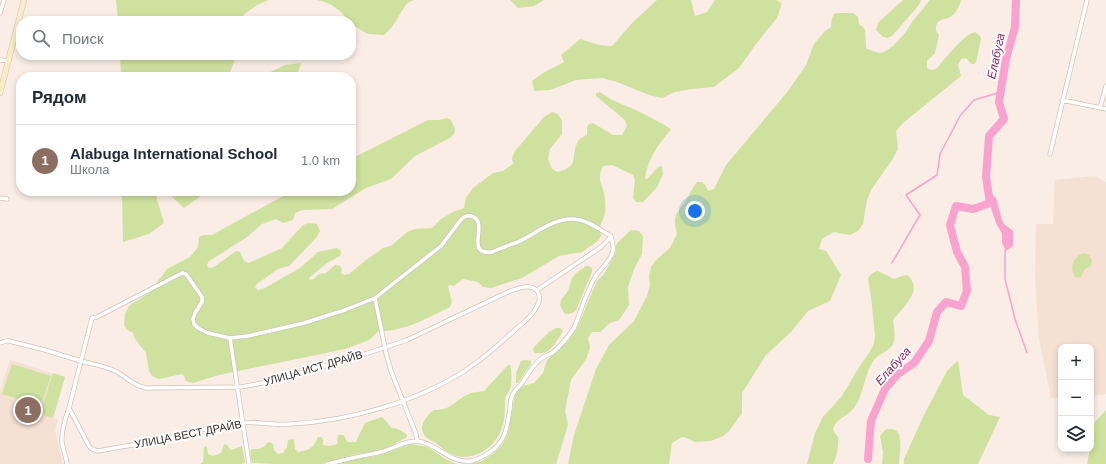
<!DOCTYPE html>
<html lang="ru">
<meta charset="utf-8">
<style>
:root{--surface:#fff;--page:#f6f6f7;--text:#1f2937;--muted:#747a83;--line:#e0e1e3;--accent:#1b83ce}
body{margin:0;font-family:Arial,sans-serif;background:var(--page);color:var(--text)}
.controls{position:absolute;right:12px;bottom:12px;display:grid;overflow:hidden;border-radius:8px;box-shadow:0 2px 6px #0003}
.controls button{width:36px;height:36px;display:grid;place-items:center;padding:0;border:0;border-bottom:1px solid var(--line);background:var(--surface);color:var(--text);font:20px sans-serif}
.you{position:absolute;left:695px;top:211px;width:14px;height:14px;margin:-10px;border:3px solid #fff;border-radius:50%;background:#1a73e8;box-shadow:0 0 0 6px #1a73e833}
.badge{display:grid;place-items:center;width:26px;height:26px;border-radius:50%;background:var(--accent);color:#fff;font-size:13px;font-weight:700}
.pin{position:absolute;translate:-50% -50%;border:2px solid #fff;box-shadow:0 1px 4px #0006}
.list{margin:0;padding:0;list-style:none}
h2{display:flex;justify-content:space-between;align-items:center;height:52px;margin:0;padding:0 16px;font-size:17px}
h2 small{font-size:13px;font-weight:400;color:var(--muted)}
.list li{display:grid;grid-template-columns:26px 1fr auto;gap:12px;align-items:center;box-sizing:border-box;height:72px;padding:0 16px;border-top:1px solid var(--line)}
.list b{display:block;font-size:15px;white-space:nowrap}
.list p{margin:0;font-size:13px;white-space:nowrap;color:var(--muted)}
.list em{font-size:13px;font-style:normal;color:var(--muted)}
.icon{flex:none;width:22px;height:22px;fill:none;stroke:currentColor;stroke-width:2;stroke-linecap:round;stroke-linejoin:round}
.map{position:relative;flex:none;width:1106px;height:464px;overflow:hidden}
.search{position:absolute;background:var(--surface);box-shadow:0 2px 6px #0003;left:16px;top:16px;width:340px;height:44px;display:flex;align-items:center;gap:10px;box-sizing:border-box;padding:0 14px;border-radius:16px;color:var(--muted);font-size:15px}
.panel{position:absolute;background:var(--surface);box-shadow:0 2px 6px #0003;left:16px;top:72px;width:340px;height:124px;border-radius:16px}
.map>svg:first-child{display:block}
.built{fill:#f5e0d4}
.green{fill:#cee19f}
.water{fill:#f8a2cf}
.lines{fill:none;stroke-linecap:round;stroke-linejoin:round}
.stream{stroke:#f8a2cf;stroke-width:1.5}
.river{stroke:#f8a2cf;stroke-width:8}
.street-casing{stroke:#cfc3bb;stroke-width:5}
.secondary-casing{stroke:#cfc3bb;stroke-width:6}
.street{stroke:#fff;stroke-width:3.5}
.secondary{stroke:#faecc4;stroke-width:5}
.labels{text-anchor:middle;stroke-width:4;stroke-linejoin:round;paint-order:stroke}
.street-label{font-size:11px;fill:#36312e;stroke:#fdfdfd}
.water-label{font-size:12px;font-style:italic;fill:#892763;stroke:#fdfdfd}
</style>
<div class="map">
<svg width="1106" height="464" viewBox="0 0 1106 464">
<rect width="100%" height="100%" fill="#faede5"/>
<path class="built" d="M1095,176L1106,182V394L1091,396V347H1061V398H1051L1039,338L1035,278L1036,224H1053L1055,180Z
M10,360L65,377L53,418L58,420L55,430L63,464H0V391Z"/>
<path class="green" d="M116,0H269L257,5L243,15V21H118Z
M316,0H414L407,3L392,27L384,35L368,34L352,25L351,21H349C340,10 331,2 316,0Z
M510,0H544L534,6L518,8Z
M657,0H691L695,16L707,12L715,0H776L782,3L777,18L756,44L739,68L714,87L691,89L675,92L662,98L649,95L617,82L602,78L576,80L550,90L534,91L532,81L543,73L564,62L561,55L580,39L599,45L612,46L633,22Z
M903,0H921L919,5L892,36L887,38L883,37L876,30L878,23L881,20Z
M930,0H961C959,5 958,11 953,15C946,22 935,16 936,31L939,35L935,53L927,61V67L928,69L933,70L937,68C945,59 964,34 975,32L980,36L981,39L976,62L974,64H971L966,58L961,59L958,65L961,76L903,123L896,131L898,149L892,160L871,190L867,200L863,224L858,231L850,235L834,232L822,239L819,249L826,251L841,275L830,301L808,311L791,332L766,355L742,393V413L729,431L723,436L711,441L695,442L684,437L680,438L672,443L669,464H568L574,435L596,369L609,345L634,321L647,296L650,285L649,276L651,267L656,260L664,253L670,248L677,234C672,215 676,214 687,199C690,193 693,187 697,182H702L706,186L708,191L714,189L726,165L788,91L806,65L814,44L824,32L831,27L832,18L834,14L837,13H853L858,17L859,24L865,29L866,47L867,49L879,53L884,52L893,46L905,33L912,22Z
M120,55H237L230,72L239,77H121Z
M301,63L298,72L293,77H260L285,65Z
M600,92L612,100L638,111L661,123L671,129C658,145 648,158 645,178L647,179L658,167L662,166L663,174L657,187L649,196L643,202H636L633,198L635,180L633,175L612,165L603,166C595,181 605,187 605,200C605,204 606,209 605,213C603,223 598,224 601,235L599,240L582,252L559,256L522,278L491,288L483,287L478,282L463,279L454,286L450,285L448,286L452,302L450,307C427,318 404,332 379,331L369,340L345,349L219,375L193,383L186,381L184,376L182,374L159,379L152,376L149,371L146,353L135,339L133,333L126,329L124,325L125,314L129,306L149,293L167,269L190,257L198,247L199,237L203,235H212L292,191H351V159L428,120H439L447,118L451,120L455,129L454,134L450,138L415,156L391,179L366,188L332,209L302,210L295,213L293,220L283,223L276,219L262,224L247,237L208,262L207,266L209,268L214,267L236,251L240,252L244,261L249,263L282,248L303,225L309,223L317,224L320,231L317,237L289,266L278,269L257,284L255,287L258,290L263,289L300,268L318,252L337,248L341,251L340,256L327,263L309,278L310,280L314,279L319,274L326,273L335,265L340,266L342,269L341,273L344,275L349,274L366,260L383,248L391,246L407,232L415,229L432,228L441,219L453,212L464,208L466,198L473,188L493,173L503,171L513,164L512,158L515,151L544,117L552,112L558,114L562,121V134L550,149L548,159L552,169L558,172C582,166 569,154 579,140C581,138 584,136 587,135V127L589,124L593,123L613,135H622L627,126L625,120L596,96V93Z
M122,191H157V199L164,223L149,234L123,242Z
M166,191H208L184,208Z
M631,230L639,231L643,236L642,254L634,269L628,287L629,305L619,320L610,323L600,332H592L588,338L590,348L586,359L571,380L565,411L568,425L556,464H470L482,461L495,452L502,445L508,433L515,395L523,386L534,383L543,373L547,360L568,341L576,330L597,281L604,274L616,252V246L617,243Z
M1083,253L1089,255L1092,261L1091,266L1085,269L1081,277L1076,278C1069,269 1072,258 1083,253Z
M586,266H589L592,268V272L576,310C572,314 569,315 564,313L560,305L561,300L568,291L572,278L576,273Z
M878,271L894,279L902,276L907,275C925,290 902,308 893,320C894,327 896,338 893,344C889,352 879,353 874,360C864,373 864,395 854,408C847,417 836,418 833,429L835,433L838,437C839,446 837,456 833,464H807L815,433L823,417L842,396L861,364L869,353L874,344L875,335L871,297L868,279L870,275L874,272Z
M556,328H560L563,330C561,336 553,347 548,351C544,354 539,353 535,353L533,350L534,347L549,332Z
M526,360L531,361V364L518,383H516V373L521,361Z
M958,360L963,395L989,415L1000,417L978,464H904V459L923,417L947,371Z
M12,364L51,376L41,406L2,394Z
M508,365H510C512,370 512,385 510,389C508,394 506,394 505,400C505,410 505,421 501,430C494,450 469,464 449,453C445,451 442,447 437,444C430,439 422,438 422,427C423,420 429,414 434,410C454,410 455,399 471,393C475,392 480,392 484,391Z
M53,373L65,377L53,418L40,414Z
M1106,410V464H1087L1090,449H1091V444L1095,422Z
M382,417L392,428C398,428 402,431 407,435V437L385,449L375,452L356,454L322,464H277L253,463C250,460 250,454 251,449H259L264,447L267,443L270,442L273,444L274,450L278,454L283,453L287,447L288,440L294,439L295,449L298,452C309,450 313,449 318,437H321L323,439V445L329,446L337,444L338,435H344L346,440L348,442H356C358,438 359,434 361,431C362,428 364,426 365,423Z
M888,429C890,429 894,429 895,430C904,434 899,456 899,464H882L883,452L880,436L885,430Z
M224,444L227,445L231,450L242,446L245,462L242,464H200L203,462L204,447L206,446L207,447L208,454L213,456L221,453Z
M411,444L428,447L447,460L456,464H339L356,459L376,456Z"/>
<path class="water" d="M993,195L996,198L1003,223L1013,231V246L1006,251L1002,243V234L996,223L991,208L990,203Z"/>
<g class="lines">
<path class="stream" d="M1005,250V279L1015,319L1027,353
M892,263L920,215L906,195L937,175L940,154L960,116L974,100L1001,92"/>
<path class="river" d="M868,459L871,421L885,389L898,374L914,363L929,341L937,312L946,302L961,306L967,291L965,267L957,252L950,225L956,206L973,209L990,203L986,177L989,136L1004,119L999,102L1006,59L1015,27L1016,0"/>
<g class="street-casing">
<path id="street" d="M0,13L4,0
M0,60L9,61
M1062,100L1106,109
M1100,108L1106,86
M1050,154L1087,0
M0,198L7,199
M537,290L601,247L611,237
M375,298L386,353L391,371L416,434L417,441
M230,338L249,464
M0,343L6,341H9L45,350L81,361L69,408L89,446C91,449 93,450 98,451C124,446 150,443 175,437C194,433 212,426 231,423C251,420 271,426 291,424C349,421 417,402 466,370C484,358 501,343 517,328C525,322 533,315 537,306C543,296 537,285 525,287C520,287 515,290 510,291L407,340L359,356L268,382L241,387L146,388C133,386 126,376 115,371C105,366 92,364 81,361L92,318L97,317L182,273L186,274L202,297V302L195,313L193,319L194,324L198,328L208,333L230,338L248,336L304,323L345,310L375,298L441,246L460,221C463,217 466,215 471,216C491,221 463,256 492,252C501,248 509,245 518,242C535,234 552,219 572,219C586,219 599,229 611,236C612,241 614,247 613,251C611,261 600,269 595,277C586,293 581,311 574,328C568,337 560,347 552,353C548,355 544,356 541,359C533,364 528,375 522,383C519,387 515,390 513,394C510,399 510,404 510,409C507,427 506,441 490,452C484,456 478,460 471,461C450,464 438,444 418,441C405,440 393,449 381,452C373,454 365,455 357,457C347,459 337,462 327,464
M67,464C66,457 63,450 62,442C61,431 65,419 69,408"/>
</g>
<g class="secondary-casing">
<path id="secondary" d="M0,93L24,0"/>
</g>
<use href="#street" class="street"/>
<use href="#secondary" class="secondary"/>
</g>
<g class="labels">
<g class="street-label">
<text transform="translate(313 368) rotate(-16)" y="4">УЛИЦА ИСТ ДРАЙВ</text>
<text transform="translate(188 434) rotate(-11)" y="4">УЛИЦА ВЕСТ ДРАЙВ</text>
</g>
<g class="water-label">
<text transform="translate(996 56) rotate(-78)" y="4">Елабуга</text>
<text transform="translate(893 366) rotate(-48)" y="4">Елабуга</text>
</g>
</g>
</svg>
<div class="controls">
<button>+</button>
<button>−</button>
<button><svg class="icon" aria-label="layers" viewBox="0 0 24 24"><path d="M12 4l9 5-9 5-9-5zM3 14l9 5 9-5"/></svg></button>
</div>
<div class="you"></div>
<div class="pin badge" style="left:28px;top:410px;background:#8d6e63">1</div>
<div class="search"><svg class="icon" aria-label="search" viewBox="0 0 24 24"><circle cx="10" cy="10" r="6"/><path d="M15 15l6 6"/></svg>Поиск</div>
<section class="panel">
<h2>Рядом<small></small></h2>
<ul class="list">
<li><span class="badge" style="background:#8d6e63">1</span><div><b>Alabuga International School</b><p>Школа</p></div><em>1.0 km</em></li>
</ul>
</section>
</div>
